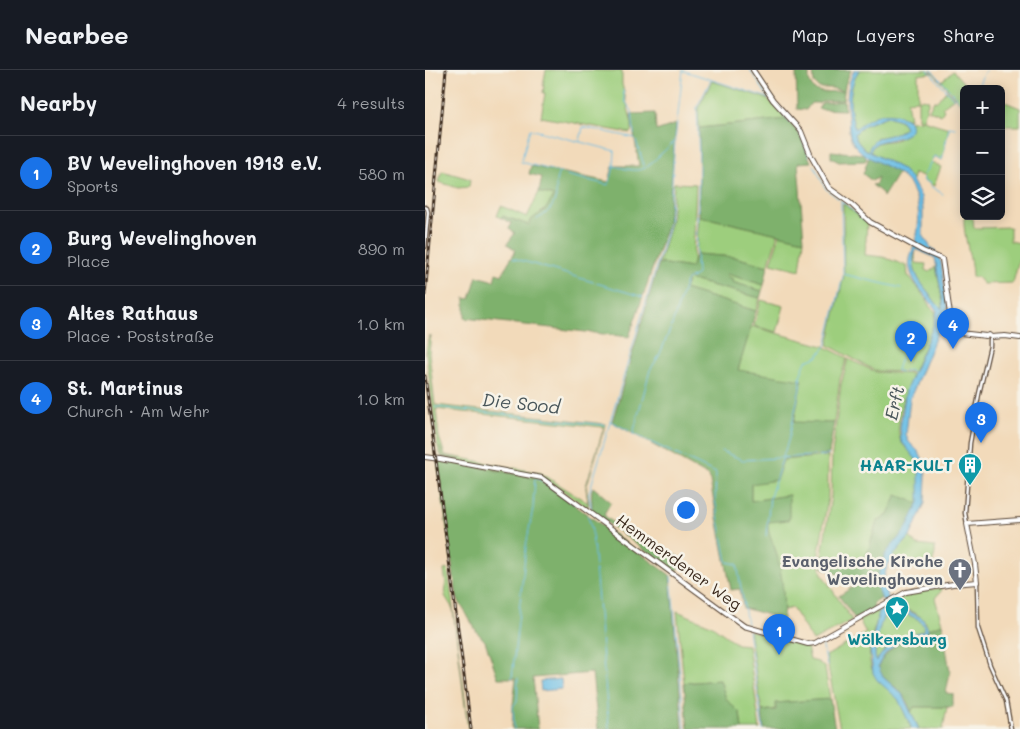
<!DOCTYPE html>
<meta charset="utf-8">
<style>
:root{--surface:#171b24;--page:#242831;--text:#f1f3f6;--muted:#9ea1a6;--line:#363941;--accent:#1a73e8}
body{margin:0;font-family:Mali,sans-serif;background:var(--page);color:var(--text)}
.controls{position:absolute;right:15px;top:15px;display:grid;overflow:hidden;border-radius:8px;box-shadow:0 2px 12px #0003}
.controls button{width:45px;height:45px;display:grid;place-items:center;padding:0;border:0;border-bottom:1px solid var(--line);background:var(--surface);color:var(--text);font:25px sans-serif}
.you{position:absolute;left:260px;top:439px;width:18px;height:18px;margin:-12px;border:4px solid #fff;border-radius:50%;background:#1a73e8;box-shadow:0 0 0 8px #1a73e833}
.badge{display:grid;place-items:center;width:32px;height:32px;border-radius:50%;background:var(--accent);color:#fff;font-size:16px;font-weight:700}
.pin{position:absolute;translate:-50% -41px;filter:drop-shadow(0 1px 2px #0008)}
.pin::after{content:'';position:absolute;top:26px;width:18px;height:15px;background:inherit;clip-path:polygon(0 0,100% 0,50% 100%)}
.list{margin:0;padding:0;list-style:none}
h2{display:flex;justify-content:space-between;align-items:center;height:65px;margin:0;padding:0 20px;font-size:21px}
h2 small{font-size:16px;font-weight:400;color:var(--muted)}
.list li{display:grid;grid-template-columns:32px 1fr auto;gap:15px;align-items:center;box-sizing:border-box;height:75px;padding:0 20px;border-top:1px solid var(--line)}
.list b{display:block;font-size:19px;white-space:nowrap}
.list p{margin:0;font-size:16px;white-space:nowrap;color:var(--muted)}
.list em{font-size:16px;font-style:normal;color:var(--muted)}
.icon{flex:none;width:28px;height:28px;fill:none;stroke:currentColor;stroke-width:2;stroke-linecap:round;stroke-linejoin:round}
.map{position:relative;flex:none;width:595px;height:659px;overflow:hidden}
header{display:flex;align-items:center;gap:30px;box-sizing:border-box;height:70px;padding:0 25px;background:var(--surface);border-bottom:1px solid var(--line)}
header strong{font-size:24px}
nav{display:flex;gap:28px;margin-inline-start:auto;font-size:18px}
main{display:flex}
aside{flex:1;background:var(--surface)}
.map>svg:first-child{display:block}
.green{fill:#9dce7d;stroke:#6c7c4e;fill-rule:evenodd}
.forest{fill:#7eb16c;stroke:#5c6e45}
.water{fill:#6abee6;stroke:#527482;fill-rule:evenodd}
.lines{fill:none;stroke-linecap:round;stroke-linejoin:round}
.stream{stroke:#6abee6;stroke-width:1}
.minor-casing{stroke:#564435;stroke-width:5}
.major-casing{stroke:#564435;stroke-width:6}
.minor{stroke:#fff;stroke-width:2.5}
.major{stroke:#fff;stroke-width:4}
.rail-casing{stroke:#3b2a1e;stroke-width:3}
.rail{stroke:#f7f3e8;stroke-width:1;stroke-dasharray:4;stroke-linecap:butt}
.labels{text-anchor:middle;stroke-width:5;stroke-linejoin:round;paint-order:stroke}
.culture-label{font-size:16px;font-weight:bold;fill:#0d838f;stroke:#f7f3e8;text-anchor:end}
.worship-label{font-size:16px;font-weight:bold;fill:#5b616d;stroke:#f7f3e8;text-anchor:end}
.street-label{font-size:16px;fill:#3b2a1e;stroke:#f7f3e8}
.water-label{font-size:18px;font-style:italic;fill:#49565a;stroke:#f7f3e8}
</style>
<header>
<strong>Nearbee</strong>
<nav><a>Map</a><a>Layers</a><a>Share</a></nav>
</header>
<main>
<aside>
<h2>Nearby<small>4 results</small></h2>
<ul class="list">
<li><span class="badge">1</span><div><b>BV Wevelinghoven 1913 e.V.</b><p>Sports</p></div><em>580 m</em></li>
<li><span class="badge">2</span><div><b>Burg Wevelinghoven</b><p>Place</p></div><em>890 m</em></li>
<li><span class="badge">3</span><div><b>Altes Rathaus</b><p>Place · Poststraße</p></div><em>1.0 km</em></li>
<li><span class="badge">4</span><div><b>St. Martinus</b><p>Church · Am Wehr</p></div><em>1.0 km</em></li>
</ul>
</aside>
<div class="map">
<svg width="595" height="659" viewBox="0 0 595 659">
<rect width="100%" height="100%" fill="#f7f3e8"/>
<filter id="ink" filterUnits="userSpaceOnUse"><feTurbulence type="fractalNoise" baseFrequency=".02" numOctaves="2"/><feDisplacementMap in="SourceGraphic" scale="10" xChannelSelector="R" yChannelSelector="G"/><feConvolveMatrix kernelMatrix="1 2 1 2 8 2 1 2 1" color-interpolation-filters="sRGB"/></filter>
<filter id="wash" filterUnits="userSpaceOnUse"><feTurbulence type="fractalNoise" baseFrequency=".0096" numOctaves="4" result="noise"/><feDisplacementMap in="SourceGraphic" scale="20" xChannelSelector="R" yChannelSelector="G"/><feGaussianBlur stdDeviation="1.12" result="paint"/><feColorMatrix in="noise" values="0 0 0 0 0 0 0 0 0 0 0 0 0 0 0 0 0 1.4 0 .05"/><feComposite in="paint" operator="in"/></filter>
<g filter="url(#wash)">
<rect width="100%" height="100%" fill="#f2daba"/>
<path class="green" d="M121,0L197,1V14L207,54V60L205,63L116,47L120,23H118L119,16L118,15Z
M434,0H504L507,3L493,5V29L504,30L498,49H493V30L482,31L485,49L480,47L486,51L498,50L524,58L517,90L509,86L506,92L516,97L509,116L498,110V106L489,103L487,110L477,99L445,82C450,69 459,73 470,70C474,69 478,66 481,64L485,51C461,37 452,49 430,59C423,39 423,19 434,0Z
M506,0L517,11L528,1L544,19H539V37Z
M287,11L343,29L362,49L274,58L273,38Z
M522,20L529,28L517,37L519,40L516,45L504,40L509,30L511,32Z
M580,32L595,38V56H576V36Z
M462,46L475,50L479,55L480,58L470,64L452,68L443,81C437,77 431,71 429,64L440,55Z
M17,101L45,109L44,117L33,118L14,112Z
M249,113L271,114L268,193L266,198L234,193L246,151Z
M114,122L130,126L120,140L107,149L104,155L78,146L76,148L72,146L76,136L102,147Z
M418,133L442,153L440,185L458,187L482,196L483,206L485,207L504,233V236L511,242L507,259L488,302L451,301L403,275L419,205Z
M274,146L353,164L343,196L309,187L271,184Z
M539,148H548L549,158L585,157V171L595,173V186L588,213L558,214L552,207H547C547,188 538,166 539,148Z
M355,164L379,170L375,200L346,193Z
M491,179L490,187L491,193L501,194L500,200L504,202L511,197L518,232L517,239C512,235 508,229 504,223C493,210 484,197 491,179Z
M302,204L339,215L337,221L307,212L301,206Z
M263,209L335,228L331,241L259,219Z
M336,230L359,236L352,262L329,256Z
M326,256L399,276L422,288L415,309L409,353H369L313,300Z
M4,265L3,271L6,265L4,283L10,335L180,354L161,416L164,435H162L163,438L123,411L17,388L16,387L36,390L18,386L15,377L18,386H16L13,378L1,283ZM11,339L178,357L179,358L161,418L163,433L116,403L20,385L14,367Z
M423,289L451,302L488,304C481,319 470,353 475,369C478,377 486,381 490,387C498,398 496,421 494,434L472,426L462,446L452,452L442,485L435,489L397,486L406,426L407,384L416,314Z
M403,386V427L393,489L397,504L427,550L388,571L367,538L359,540L351,482L342,462L343,452L364,425L326,431V413L351,410L358,390Z
M485,467L492,475L510,477V483L507,496L467,487Z
M23,499L44,659H43L28,539L20,526L21,515L19,500Z
M516,518L517,520L510,528L517,554L503,559C501,543 478,540 466,532L490,522Z
M463,536L493,549L500,557L498,561L473,568L465,574L451,591C446,580 457,547 463,536Z
M457,537C450,556 437,586 450,605C456,614 466,619 472,627C476,632 484,652 486,659H415L401,586L441,563L434,550L451,541L453,542Z
M252,541L286,555L312,574L323,575L335,659H317L315,643L301,629L295,610L259,613Z
M324,560L382,577L385,590L393,592L400,598L405,629L351,633L352,639L337,641Z
M489,637H522L518,659H494L486,642Z"/>
<path class="forest" d="M371,0H384V11L389,20L397,22L418,21L406,18H394L389,13L388,0H426L420,15L418,30L398,31L393,34L394,33H386L381,40L372,39Z
M419,31L420,40L393,39L397,33Z
M230,43L231,61L251,54L243,153L204,267L40,248V228L45,229L52,206L69,211L71,203L77,205L83,193L91,180L82,174L90,163L84,159L87,153L76,148L77,146L104,155L107,149L120,140L129,126L114,122L117,107L104,104L106,96L184,112L188,96H214L206,44Z
M362,49L375,65L386,92L373,93L379,170L274,146V58Z
M406,81L438,84L442,89L440,91L414,92L406,88Z
M444,87L473,103L458,127L457,123L447,115L451,114L453,107L447,111L438,104Z
M271,184L309,187L343,196L339,215L302,204L301,206L308,209L307,212L337,221L335,228L263,209L259,219L331,241L313,300L377,310L369,352L409,353L404,384L358,390L351,410L326,414V431L364,425V450L343,452C342,464 348,471 351,482C357,500 360,531 358,549L318,538L315,519L306,520L284,406L187,352L234,193L266,198Z
M12,389L114,409L245,505L258,659H173L167,603L108,608L113,659H87L88,635L91,608H73L60,571L52,562L32,528Z
M168,417L186,432L179,444L181,447L219,475L222,466L258,490L250,503L166,441C169,433 164,425 168,417Z
M472,425L494,434L481,459L461,483L457,494L452,514L457,528L448,533L449,538L430,549L414,526L432,514L397,497V486L435,489L442,485L452,452L462,446Z
M517,554L525,602L521,623L528,624V637H489L486,642C484,636 481,628 477,624C469,613 452,609 454,593C459,587 464,580 471,575C480,568 498,569 503,559Z
M295,610L301,629L315,643L317,659H263L259,613Z
M405,629L410,659H339L337,641L351,640V633Z"/>
<path class="water" d="M429,0H434C423,19 423,38 430,59C441,50 454,41 469,44C474,45 484,48 486,53C492,69 458,69 452,73C448,75 447,78 445,82L477,99L487,110L496,127L498,139V166L507,179L510,180L516,192L523,243L513,261L485,329L481,365L484,372L493,381L498,389L501,406L500,433L485,467L471,482L462,497L458,511L460,520L464,529L458,532L452,517L454,501L461,483L481,459L494,432V398L493,392L476,371L475,357L481,320L507,259L512,241C504,228 488,215 485,199C483,189 487,182 490,173C494,160 495,141 491,128C480,92 441,97 427,71C423,64 424,53 423,45C421,28 422,15 429,0ZM462,46L475,50L479,55L480,58C466,70 450,61 443,81C436,77 431,71 429,64L440,55ZM491,179L510,188L518,232L517,239C512,235 508,229 504,223C493,210 484,197 491,179Z
M466,532L497,548L503,558L502,562C494,567 486,567 479,570C468,574 457,586 453,596L458,607L477,624L494,659H487L473,629L452,610L448,603L445,580L454,542L457,537ZM463,536L493,549L500,557L498,561L473,568L465,574L451,591C447,578 457,548 463,536Z
M136,609L137,619L116,621L115,611Z"/>
<g class="lines">
<path class="stream" d="M325,0L341,24
M503,0L529,29
M507,0L528,24
M259,1L344,28
M557,6L561,0
M552,19L557,7
M198,20L200,31L207,41L209,65
M342,25L366,53
M529,25L539,36
M524,57L530,58
M371,58L375,63L384,86
M155,71L158,57L210,68L220,98
M389,95L401,119L414,129
M222,97L249,72
M134,102L96,92L105,59L190,81L189,96
M518,124L505,116V113L499,111L498,106L509,86L517,90L524,58
M416,130L418,204L476,218
M417,131L441,152
M112,149C120,146 131,135 131,125C132,115 129,113 134,102L145,106L184,115L189,96C199,98 211,103 220,98
M88,188L218,227
M401,276L418,206
M488,302L483,300L480,302L472,301V300L482,270L496,273
M10,337L180,355
M185,351L206,362
M208,364L225,300L234,286L247,255L261,211L272,204L271,184L274,95L272,37L286,10
M208,364L291,403L290,430L302,492L312,494L322,554
M296,381L318,390L404,385
M166,438L164,423L244,154L250,71L258,0
M163,445L167,461L184,659
M341,466L345,427L364,368L376,314L375,306L381,291L392,287L400,277
M246,506L260,659
M323,560L338,659
M397,573L402,596
M87,608L101,476L108,438L110,408L115,410L150,434
M89,659L88,636L92,631L93,608"/>
</g>
</g>
<g filter="url(#ink)">
<g class="lines">
<g class="minor-casing">
<path id="minor" d="M0,137L2,138L3,142L0,177
M542,454L540,443L545,373L554,324L565,276V270
M552,512L553,558L565,595L581,631L586,659"/>
</g>
<g class="major-casing">
<path id="major" d="M328,0L348,30L376,61L386,86L404,118L425,133L445,152L498,181L517,189L525,244L535,263L561,266L564,265L566,267L580,266L595,268
M0,387L15,389L117,408L319,556L383,574L390,573L481,522L528,514L552,512L550,494L542,454L595,450"/>
</g>
<use href="#minor" class="minor"/>
<use href="#major" class="major"/>
<g class="rail-casing">
<path id="rail" d="M0,225L21,0
M0,306L46,659"/>
</g>
<use href="#rail" class="rail"/>
</g>
</g>
<defs>
<g id="building-pin" transform="scale(1.25)"><path d="M0 17L-7.5 6A9.5 9.5 0 1 1 7.5 6Z" fill="#0f9aa8" stroke="#f7f3e8"/><path d="M-4-6H4V6H1V3H-1V6H-4ZM-2.5-4.3h1.7v1.8h-1.7ZM.8-4.3h1.7v1.8H.8ZM-2.5-1h1.7V.8h-1.7ZM.8-1h1.7V.8H.8Z" fill="#fff"/></g>
<g id="church-pin" transform="scale(1.25)"><path d="M0 17L-7.5 6A9.5 9.5 0 1 1 7.5 6Z" fill="#6b7280" stroke="#f7f3e8"/><path d="M-1.2-6h2.4v3.5h3.3v2.4h-3.3V6h-2.4V-.1h-3.3v-2.4h3.3Z" fill="#fff"/></g>
<g id="sight-pin" transform="scale(1.25)"><path d="M0 17L-7.5 6A9.5 9.5 0 1 1 7.5 6Z" fill="#0f9aa8" stroke="#f7f3e8"/><path d="M0-6L1.8-2.2L6-1.7L2.9 1.2L3.7 5.4L0 3.3L-3.7 5.4L-2.9 1.2L-6-1.7L-1.8-2.2Z" fill="#fff"/></g>
</defs>
<g fill-rule="evenodd">
<use href="#building-pin" x="545" y="395"/>
<use href="#church-pin" x="535" y="500"/>
<use href="#sight-pin" x="472" y="538"/>
</g>
<g class="labels">
<g class="culture-label">
<text x="528" y="401">HAAR-KULT</text>
<text x="472" y="575" text-anchor="middle">Wölkersburg</text>
</g>
<g class="worship-label">
<text x="518" y="497">Evangelische Kirche<tspan x="518" dy="18">Wevelinghoven</tspan></text>
</g>
<g class="street-label">
<text transform="translate(254 492) rotate(36)" y="6">Hemmerdener Weg</text>
</g>
<g class="water-label">
<text transform="translate(470 333) rotate(-77)" y="6">Erft</text>
<text transform="translate(96 334) rotate(6)" y="6">Die Sood</text>
</g>
</g>
</svg>
<div class="controls">
<button>+</button>
<button>−</button>
<button><svg class="icon" aria-label="layers" viewBox="0 0 24 24"><path d="M12 4l9 5-9 5-9-5zM3 14l9 5 9-5"/></svg></button>
</div>
<div class="you"></div>
<div class="pin badge" style="left:354px;top:585px">1</div>
<div class="pin badge" style="left:486px;top:292px">2</div>
<div class="pin badge" style="left:556px;top:373px">3</div>
<div class="pin badge" style="left:528px;top:279px">4</div>
</div>
</main>
